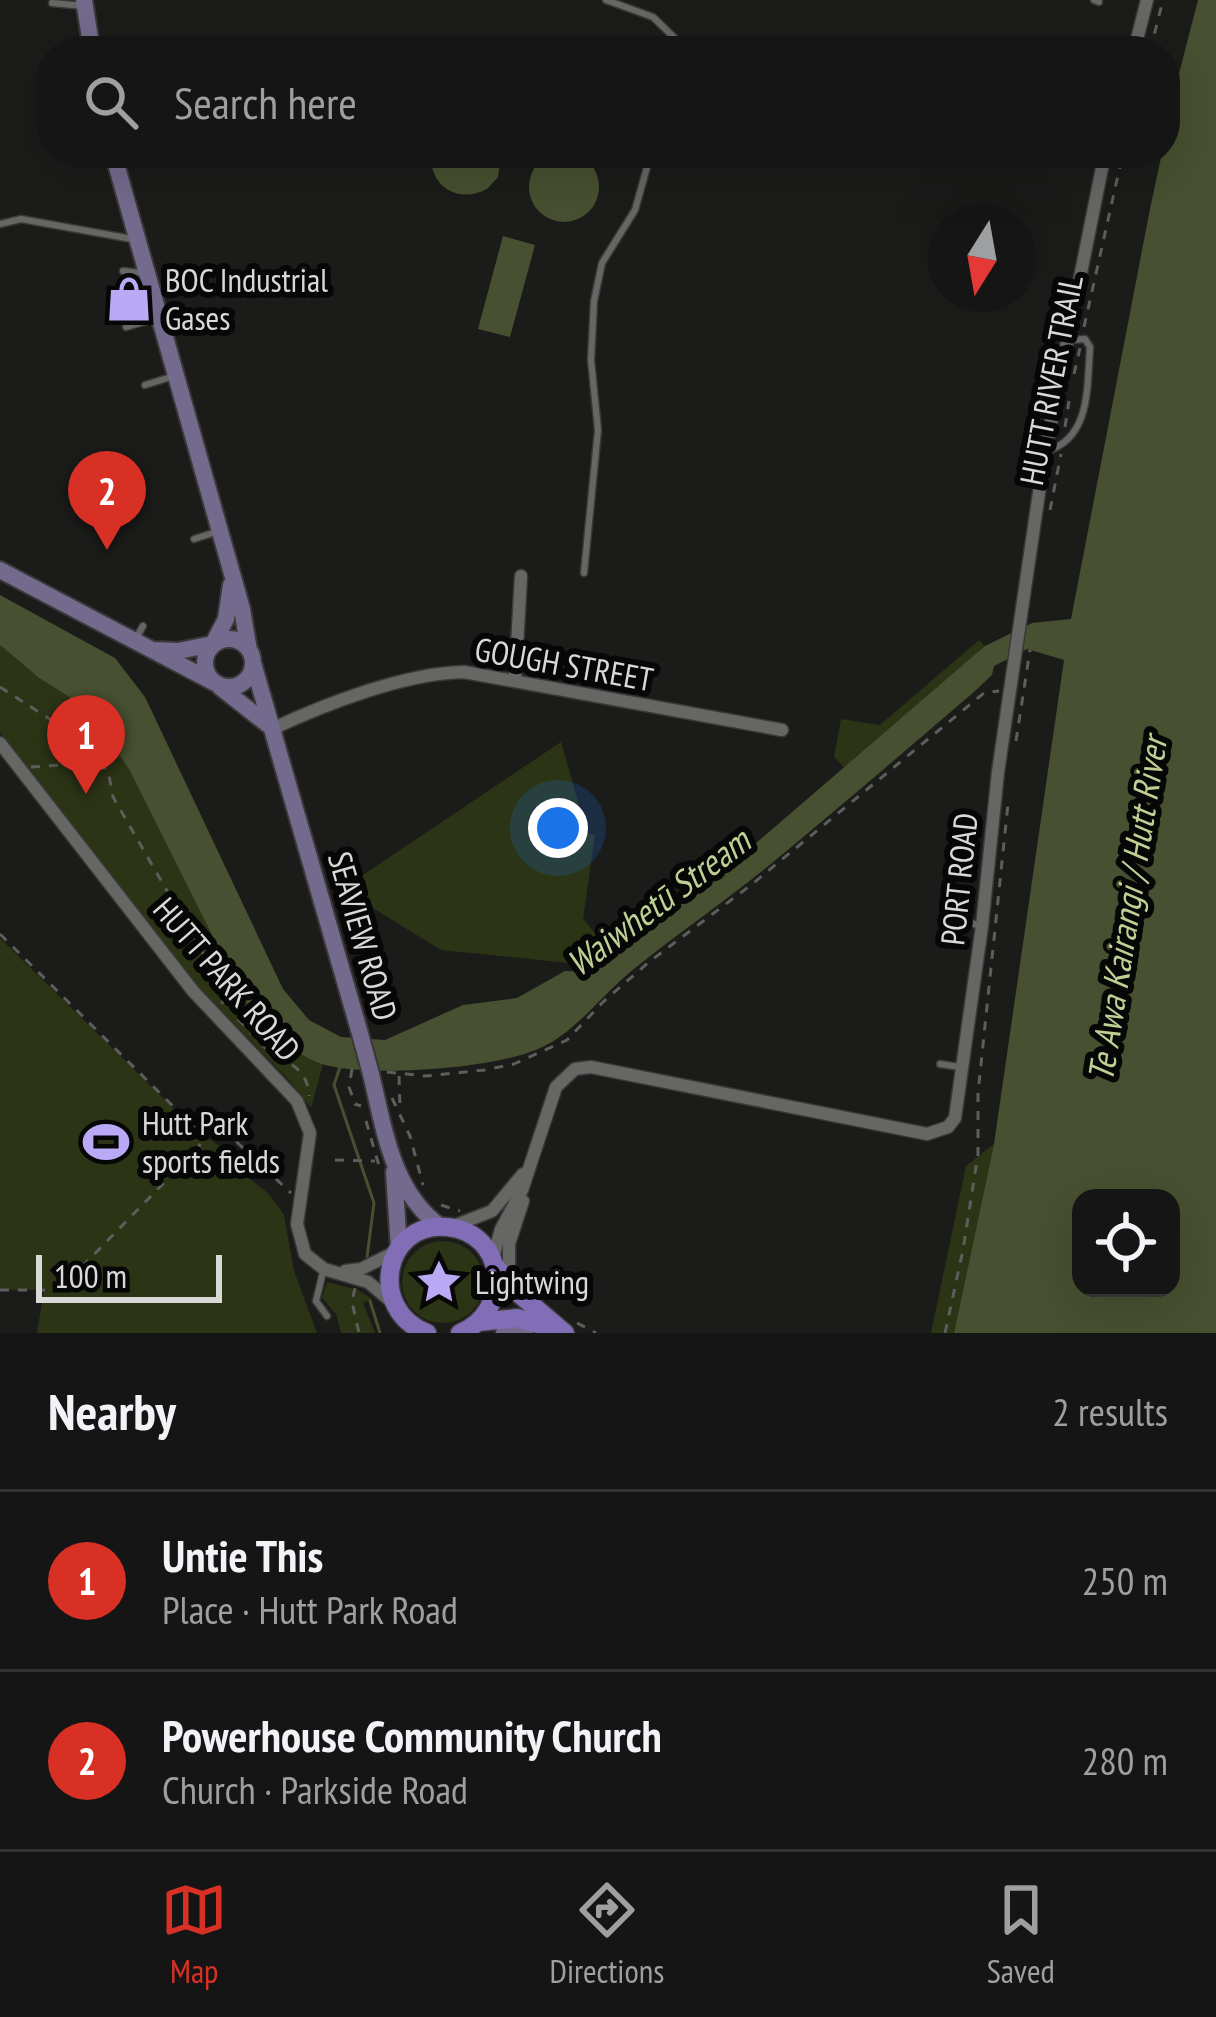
<!DOCTYPE html>
<meta charset="utf-8">
<style>
:root{--surface:#141514;--page:#1d1e1d;--text:#f1f3f6;--muted:#9d9fa0;--line:#333434;--accent:#d93025}
body{margin:0;font-family:"PT Sans Narrow",sans-serif;background:var(--page);color:var(--text)}
.controls{position:absolute;right:36px;bottom:36px;display:grid;overflow:hidden;border-radius:24px;box-shadow:0 12px 48px #0002}
.controls button{width:108px;height:108px;display:grid;place-items:center;padding:0;border:0;border-bottom:3px solid var(--line);background:var(--surface);color:var(--text);font:60px sans-serif}
.compass{position:absolute;left:928px;top:204px;width:108px;height:108px;border-radius:50%;background:var(--surface);box-shadow:0 12px 48px #0002;rotate:191deg}
.scale{position:absolute;left:36px;bottom:30px;width:186px;box-sizing:border-box;padding-left:12px;border:6px solid #d9d9d8;border-top:0;font-size:33px;line-height:42px;white-space:nowrap;color:#d9d9d8;-webkit-text-stroke:9px #060706;paint-order:stroke}
.you{position:absolute;left:558px;top:828px;width:42px;height:42px;margin:-30px;border:9px solid #fff;border-radius:50%;background:#1a73e8;box-shadow:0 0 0 18px #1a73e833}
.badge{display:grid;place-items:center;width:78px;height:78px;border-radius:50%;background:var(--accent);color:#fff;font-size:39px;font-weight:700}
.pin{position:absolute;translate:-50% -99px;filter:drop-shadow(0 3px 6px #0008)}
.pin::after{content:'';position:absolute;top:63px;width:42px;height:36px;background:inherit;clip-path:polygon(0 0,100% 0,50% 100%)}
.list{margin:0;padding:0;list-style:none}
h2{display:flex;justify-content:space-between;align-items:center;height:156px;margin:0;padding:0 48px;font-size:51px}
h2 small{font-size:39px;font-weight:400;color:var(--muted)}
.list li{display:grid;grid-template-columns:78px 1fr auto;gap:36px;align-items:center;box-sizing:border-box;height:180px;padding:0 48px;border-top:3px solid var(--line)}
.list b{display:block;font-size:45px;white-space:nowrap}
.list p{margin:0;font-size:39px;white-space:nowrap;color:var(--muted)}
.list em{font-size:39px;font-style:normal;color:var(--muted)}
.icon{flex:none;width:66px;height:66px;fill:none;stroke:currentColor;stroke-width:2;stroke-linecap:round;stroke-linejoin:round}
.map{position:relative;flex:none;width:1216px;height:1333px;overflow:hidden}
.search{position:absolute;background:var(--surface);box-shadow:0 12px 48px #0002;left:36px;right:36px;top:36px;height:132px;display:flex;align-items:center;gap:30px;box-sizing:border-box;padding:0 42px;border-radius:48px;color:var(--muted);font-size:45px}
.sheet{height:516px;background:var(--surface)}
nav{display:flex;justify-content:space-around;align-items:center;box-sizing:border-box;height:168px;border-top:3px solid var(--line);background:var(--surface);font-size:33px;color:var(--muted)}
nav a{display:grid;justify-items:center;gap:6px}
nav .on{color:var(--accent)}
.map>svg:first-child{display:block}
.green{fill:#2c3416}
.water{fill:#475030;fill-rule:evenodd}
.lines{fill:none;stroke-linecap:round;stroke-linejoin:round}
.stream{stroke:#475030;stroke-width:3}
.service-casing{stroke:#393938;stroke-width:9}
.minor-casing{stroke:#393938;stroke-width:15}
.secondary-casing{stroke:#393938;stroke-width:20}
.primary-casing{stroke:#393938;stroke-width:21}
.path{stroke:#5d5e5c;stroke-width:3;stroke-dasharray:9 9;stroke-linecap:butt}
.service{stroke:#666764;stroke-width:6}
.minor{stroke:#666764;stroke-width:12}
.secondary{stroke:#746a8d;stroke-width:16}
.primary{stroke:#826eb7;stroke-width:18}
.secondary-bridge-casing{stroke:#393938;stroke-width:20;stroke-linecap:butt}
.secondary-bridge{stroke:#746a8d;stroke-width:16}
.labels{text-anchor:middle;stroke-width:12;stroke-linejoin:round;paint-order:stroke}
.poi-label{font-size:33px;fill:#d9d9d8;stroke:#060706;text-anchor:start}
.street-label{font-size:33px;fill:#d9d9d8;stroke:#060706}
.water-label{font-size:36px;font-style:italic;fill:#bfd095;stroke:#060706}
</style>
<div class="map">
<svg width="1216" height="1333" viewBox="0 0 1216 1333">
<rect width="100%" height="100%" fill="#1b1c1a"/>
<path class="green" d="M979,640L985,646L968,663L845,768L834,757L841,719L880,725Z
M0,645L39,678L90,710L130,771L245,1001L294,1050L323,1064L311,1108L289,1080L190,978L0,732Z
M561,742L587,833L595,835L583,919L612,953L598,966L441,950L342,889Z
M0,938L200,1134L225,1149L241,1172L269,1194L284,1215L294,1271L317,1333H37L44,1290H0Z
M994,1144L954,1333H931L966,1166Z
M402 1282a41 41 0 1 1 82 0a41 41 0 1 1-82 0Z
M327,1282L358,1290L372,1299L363,1303L375,1333H341L336,1314L322,1298Z"/>
<path class="water" d="M1198,0H1216V1333H954L994,1144L1064,660L1027,649L994,666L992,675L974,692C907,749 840,807 772,863C728,899 680,932 635,968C602,994 576,1033 538,1049C492,1069 368,1078 322,1064C290,1053 266,1025 245,1001L130,771L90,710L39,678L0,645V595L115,658L145,697L283,989L309,1020L341,1037L385,1040L463,1005L517,998L565,971L594,972L637,934L726,869L985,646L1032,623L1071,619L1150,209L1162,153H1165L1173,97ZM1081,1198H1171V1288H1081Z
M529 187a35 35 0 1 1 70 0a35 35 0 1 1-70 0Z
M431,153H501L498,177L487,189C458,204 429,187 431,153Z
M503,236L535,245L510,337L478,329Z"/>
<g class="lines">
<path class="stream" d="M341,1064L334,1085L374,1203L367,1257
M370,1301L380,1333"/>
<g class="service-casing">
<path id="service" d="M606,0L653,17L688,51
M1094,0L1099,2
M52,3L84,6
M0,224L21,219L132,239
M123,271L142,273
M126,327L157,318
M145,385L171,377
M1047,451C1091,438 1087,386 1090,347L1085,339L1069,340
M194,539L219,531
M584,573L598,430L591,360L594,301L602,263L635,210L651,153
M135,640L143,626
M963,921L982,926
M940,1064L960,1067
M323,1272L316,1301L327,1316"/>
</g>
<g class="minor-casing">
<path id="minor" d="M1134,51L1147,0
M515,681L521,576
M272,729C325,704 405,673 464,672L782,730
M0,743L193,991L297,1101L310,1133L297,1224L305,1254L324,1269L368,1282L393,1303
M451,1227L492,1211L523,1174
M493,1258L501,1229L522,1190L556,1087L575,1069L591,1067L927,1134L948,1127L955,1118L982,926L998,772L1045,452L1105,153
M345,1271L361,1269L397,1251
M509,1280V1244L523,1201"/>
</g>
<g class="secondary-casing">
<path id="secondary" d="M84,0L92,51
M113,153L242,609L249,650
M0,570L213,682
M205 663a24 24 0 1 1 48 0a24 24 0 1 1-48 0Z
M153,650L178,651L213,644L226,619L231,585
M253,663L359,1030
M220,687L271,727
M371,1074C384,1128 392,1192 441,1227
M394,1172L399,1249
M504,1333H525"/>
</g>
<g class="primary-casing">
<path id="primary" d="M495,1266L518,1293L565,1333
M479,1322L517,1318L548,1327
M427,1333C367,1310 383,1221 447,1227C508,1233 512,1312 460,1333"/>
</g>
<path class="path" d="M1150,51L1163,0
M1084,327L1123,153
M1074,374L1080,348
M1065,427L1069,401
M1050,510L1061,454
M0,687L62,727L96,763L108,770L113,797L212,969L223,1004
M1016,741L1030,650
M31,767L93,763
M149,915L170,900
M0,934L203,1136L226,1132L291,1193
M238,1019L252,1034
M262,1045C282,1062 308,1065 309,1096
M352,1069L349,1087L355,1104L361,1106
M387,1072L426,1076L485,1070L514,1064L567,1040L603,1002L649,962L751,885L984,693L999,691
M399,1076L400,1108
M392,1098L410,1136L423,1185
M366,1121L380,1169
M335,1160L375,1161
M441,1205L460,1211
M355,1288L352,1302L359,1333
M0,1290H44L65,1284L199,1147L202,1137
M577,1323L596,1333
M945,1333L963,1250L978,1154V1093L1008,804"/>
<use href="#service" class="service"/>
<use href="#minor" class="minor"/>
<use href="#secondary" class="secondary"/>
<use href="#primary" class="primary"/>
<g class="secondary-bridge-casing">
<path id="secondary-bridge" d="M359,1030L371,1074"/>
</g>
<use href="#secondary-bridge" class="secondary-bridge"/>
</g>
<defs>
<g id="shop-bare" transform="scale(3.6)"><path d="M-5-2.5h2.3a2.7 3.5 0 0 1 5.4 0H5L5.5 6h-11ZM-1.5-2.5h3a1.5 2.3 0 0 0-3 0Z" fill="#baaaf6" stroke="#060706" stroke-width="2.5" paint-order="stroke"/></g>
<g id="stadium-bare" transform="scale(3.6)"><path d="M0-5a6.5 5 0 1 0 0 10a6.5 5 0 1 0 0-10ZM-3.5-1.8h7v3.6h-7Z" fill="#baaaf6" stroke="#060706" stroke-width="2.5" paint-order="stroke"/></g>
<g id="sight-bare" transform="scale(3.6)"><path d="M0-6L1.8-2.2L6-1.7L2.9 1.2L3.7 5.4L0 3.3L-3.7 5.4L-2.9 1.2L-6-1.7L-1.8-2.2Z" fill="#baaaf6" stroke="#060706" stroke-width="2.5" paint-order="stroke"/></g>
</defs>
<g fill-rule="evenodd">
<use href="#shop-bare" x="129" y="299"/>
<use href="#stadium-bare" x="106" y="1142"/>
<use href="#sight-bare" x="439" y="1282"/>
</g>
<g class="labels">
<g class="poi-label">
<text x="165" y="292">BOC Industrial<tspan x="165" dy="38">Gases</tspan></text>
<text x="142" y="1135">Hutt Park<tspan x="142" dy="38">sports fields</tspan></text>
<text x="475" y="1294">Lightwing</text>
</g>
<g class="street-label">
<text transform="translate(1051 380) rotate(-79)" y="12">HUTT RIVER TRAIL</text>
<text transform="translate(564 664) rotate(10)" y="12">GOUGH STREET</text>
<text transform="translate(959 879) rotate(-84)" y="12">PORT ROAD</text>
<text transform="translate(363 936) rotate(74)" y="12">SEAVIEW ROAD</text>
<text transform="translate(227 979) rotate(49)" y="12">HUTT PARK ROAD</text>
</g>
<g class="water-label">
<text transform="translate(658 902) rotate(-37)" y="13">Waiwhetū Stream</text>
<text transform="translate(1127 909) rotate(-81)" y="13">Te Awa Kairangi / Hutt River</text>
</g>
</g>
</svg>
<div class="controls">
<button><svg class="icon" aria-label="locate" viewBox="0 0 24 24"><circle cx="12" cy="12" r="6"/><path d="M12 2v4M12 18v4M2 12h4M18 12h4"/></svg></button>
</div>
<svg class="compass" viewBox="-18 -18 36 36"><path d="M0-13l5 13h-10z" fill="#e53935"/><path d="M0 13l5-13h-10z" fill="#9d9fa0"/></svg>
<div class="scale">100 m</div>
<div class="you"></div>
<div class="pin badge" style="left:86px;top:794px">1</div>
<div class="pin badge" style="left:107px;top:550px">2</div>
<div class="search"><svg class="icon" aria-label="search" viewBox="0 0 24 24"><circle cx="10" cy="10" r="6"/><path d="M15 15l6 6"/></svg>Search here</div>
</div>
<section class="sheet">
<h2>Nearby<small>2 results</small></h2>
<ul class="list">
<li><span class="badge">1</span><div><b>Untie This</b><p>Place · Hutt Park Road</p></div><em>250 m</em></li>
<li><span class="badge">2</span><div><b>Powerhouse Community Church</b><p>Church · Parkside Road</p></div><em>280 m</em></li>
</ul>
</section>
<nav>
<a class="on"><svg class="icon" aria-label="map" viewBox="0 0 24 24"><path d="M3 6l6-2 6 2 6-2v14l-6 2-6-2-6 2zM9 4v14M15 6v14"/></svg>Map</a>
<a><svg class="icon" aria-label="directions" viewBox="0 0 24 24"><path d="M12 3l9 9-9 9-9-9zM9 14v-3h6M13 9l2 2-2 2"/></svg>Directions</a>
<a><svg class="icon" aria-label="saved" viewBox="0 0 24 24"><path d="M7 4h10v16l-5-4-5 4z"/></svg>Saved</a>
</nav>
